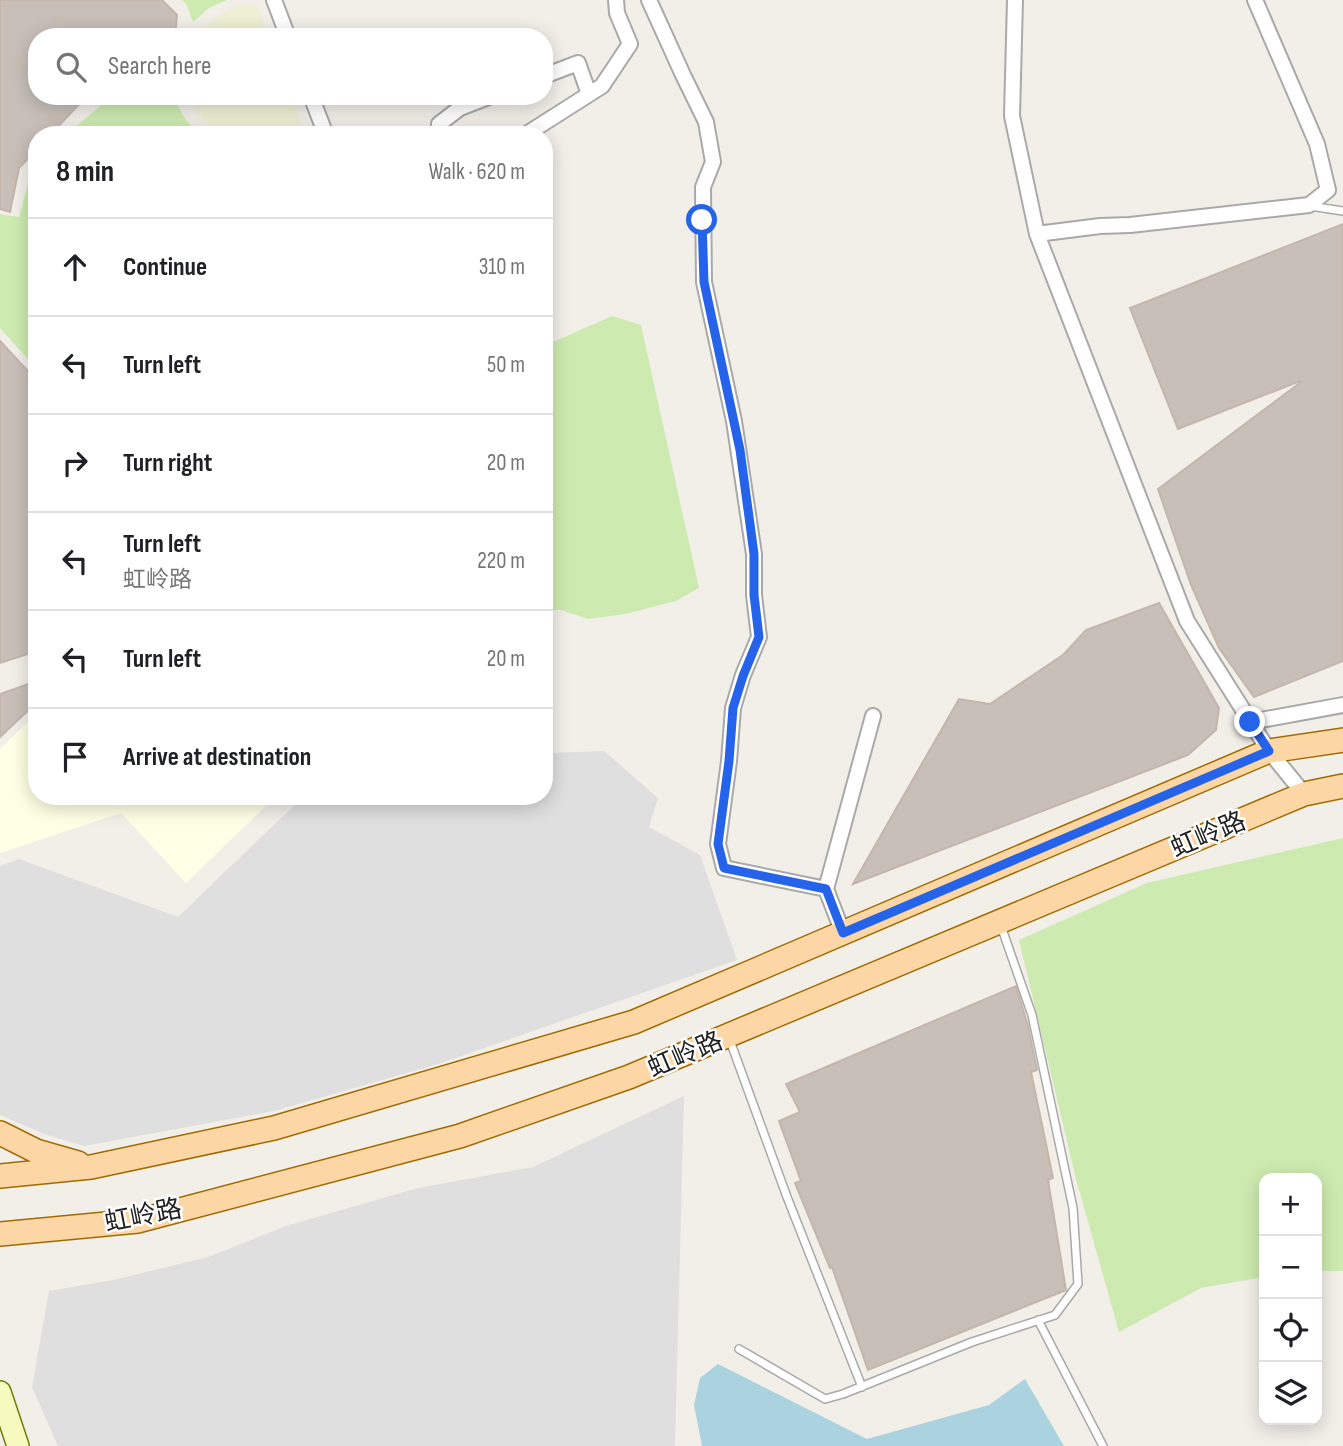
<!DOCTYPE html>
<meta charset="utf-8">
<style>
:root{--surface:#fff;--page:#f2f2f2;--text:#202124;--muted:#757577;--line:#e0e0e0}
body{margin:0;font-family:"Sofia Sans Condensed","Noto Sans SC",sans-serif;background:var(--page);color:var(--text)}
.controls{position:absolute;right:21px;bottom:21px;display:grid;overflow:hidden;border-radius:14px;box-shadow:0 4px 18px #0003}
.controls button{width:63px;height:63px;display:grid;place-items:center;padding:0;border:0;border-bottom:2px solid var(--line);background:var(--surface);color:var(--text);font:35px sans-serif}
.stop{position:absolute;width:21px;height:21px;margin:-16px;border:5px solid #2563eb;border-radius:50%;background:#fff}
.stop.end{background:#2563eb;border-color:#fff;box-shadow:0 2px 7px #0008}
.list{margin:0;padding:0;list-style:none}
h2{display:flex;justify-content:space-between;align-items:center;height:91px;margin:0;padding:0 28px;font-size:30px}
h2 small{font-size:23px;font-weight:400;color:var(--muted)}
.list li{display:grid;grid-template-columns:46px 1fr auto;gap:21px;align-items:center;box-sizing:border-box;height:98px;padding:0 28px;border-top:2px solid var(--line)}
.list b{display:block;font-size:26px;white-space:nowrap}
.list p{margin:0;font-size:23px;white-space:nowrap;color:var(--muted)}
.list em{font-size:23px;font-style:normal;color:var(--muted)}
.icon{flex:none;width:38px;height:38px;fill:none;stroke:currentColor;stroke-width:2;stroke-linecap:round;stroke-linejoin:round}
.map{position:relative;flex:none;width:1343px;height:1446px;overflow:hidden}
.search{position:absolute;background:var(--surface);box-shadow:0 4px 18px #0003;left:28px;top:28px;width:525px;height:77px;display:flex;align-items:center;gap:18px;box-sizing:border-box;padding:0 24px;border-radius:28px;color:var(--muted);font-size:26px}
.panel{position:absolute;background:var(--surface);box-shadow:0 4px 18px #0003;left:28px;top:126px;width:525px;height:679px;border-radius:28px}
.map>svg:first-child{display:block}
.residential{fill:#e0dfdf}
.education{fill:#ffffe5}
.farmland{fill:#eef0d5}
.grass{fill:#cdebb0}
.water{fill:#aad3df}
.building{fill:#c7bfb8;stroke:#c4b6ab;stroke-width:2}
.lines{fill:none;stroke-linecap:round;stroke-linejoin:round}
.lane-casing{stroke:#a9a9a9;stroke-width:10}
.street-casing{stroke:#a9a9a9;stroke-width:18}
.secondary-casing{stroke:#707d05;stroke-width:24}
.primary-casing{stroke:#a06b00;stroke-width:26}
.lane{stroke:#fff;stroke-width:7}
.street{stroke:#fff;stroke-width:14}
.secondary{stroke:#f7fabf;stroke-width:21}
.primary{stroke:#fcd6a4;stroke-width:23}
.route{stroke:#2563eb;stroke-width:9}
.labels{text-anchor:middle;stroke-width:5;stroke-linejoin:round;paint-order:stroke}
.street-label{font-size:26px;fill:#222;stroke:#fff}
</style>
<div class="map">
<svg width="1343" height="1446" viewBox="0 0 1343 1446">
<rect width="100%" height="100%" fill="#f2efe9"/>
<path class="residential" d="M544,743L552,753L604,751L658,798L649,827L700,855L737,960L438,1064L274,1111L84,1146L44,1134L0,1115V866L19,859L178,917L304,796H544Z
M684,1096L675,1446H58L32,1387L49,1291L113,1280L208,1257L286,1226L418,1188L533,1167Z"/>
<path class="education" d="M37,713V796H276L186,883L121,813L0,853V749Z"/>
<path class="farmland" d="M257,5L269,37H198L205,26L234,6Z
M183,96H292L306,135H213L207,124Z"/>
<path class="grass" d="M182,0H227L209,8L193,22L187,5Z
M112,96H172L186,120L199,135H66Z
M37,162V369L0,328V214L19,217L33,166Z
M612,316L641,325L699,588L676,601L625,614L588,619L561,610H544V566L548,563C552,540 554,519 544,496V346Z
M1343,838V1271H1317V1178H1264V1277L1201,1288L1119,1332L1076,1179L1019,940L1147,883Z"/>
<path class="water" d="M718,1364L867,1439L989,1405L1025,1379L1064,1446H702L694,1405L700,1378Z"/>
<path class="building" d="M0,0H162L177,15L175,37H37V96H87L50,135H37V149L19,168L10,212L0,209Z
M1343,224V661L1254,697L1219,648L1191,585L1158,489L1301,382L1300,381L1178,429L1130,308Z
M0,341L37,381V651L0,663Z
M1159,603L1219,708L1216,730L1188,755L853,884L959,699L990,704L1063,655L1086,630Z
M37,681V702L0,737V694Z
M1016,986L1028,1026L1037,1070L1031,1072L1053,1178L1048,1180L1066,1290L868,1370L832,1267L830,1268L795,1183L801,1181L779,1121L800,1112L786,1084Z"/>
<g class="lines">
<g class="lane-casing">
<path id="lane" d="M1310,206L1343,211
M729,1038L787,1197L862,1387
M1038,1320L1103,1446
M739,1349L825,1399L843,1394L972,1342L1055,1315L1078,1284L1073,1208L1032,1015L1001,926"/>
</g>
<g class="street-casing">
<path id="street" d="M274,0L288,37
M649,0L683,75L706,122L713,162L703,187L704,282L734,421L754,554V595L759,637L743,675L733,708L729,761L718,844L724,868L826,889
M1015,0L1012,116L1037,234L1187,621L1269,751L1304,794
M544,76L578,63L589,94
M311,96L326,135
M444,135L439,124L460,108L491,96
M525,135L602,86L630,44L617,13L616,0
M1037,234L1100,226L1130,225L1309,205L1328,190L1317,144L1255,0
M1250,722L1343,705
M843,933L826,889L873,716"/>
</g>
<g class="secondary-casing">
<path id="secondary" d="M0,1392L18,1446"/>
</g>
<g class="primary-casing">
<path id="primary" d="M0,1133L36,1151L78,1163
M0,1176L91,1167L274,1128L634,1022L1269,751L1343,740
M0,1234L138,1221L460,1136L629,1077L1304,794L1343,786"/>
</g>
<use href="#lane" class="lane"/>
<use href="#street" class="street"/>
<use href="#secondary" class="secondary"/>
<use href="#primary" class="primary"/>
</g>
<g class="lines">
<path class="route" d="M702,220L704,282L740,450L754,554V595L759,637L743,676L733,708L729,761L718,844L724,868L826,889L843,933L1269,751L1250,722"/>
</g>
<g class="labels">
<g class="street-label">
<text transform="translate(1208 834) rotate(-23)" y="9">虹岭路</text>
<text transform="translate(685 1054) rotate(-23)" y="9">虹岭路</text>
<text transform="translate(143 1215) rotate(-11)" y="9">虹岭路</text>
</g>
</g>
</svg>
<div class="controls">
<button>+</button>
<button>−</button>
<button><svg class="icon" aria-label="locate" viewBox="0 0 24 24"><circle cx="12" cy="12" r="6"/><path d="M12 2v4M12 18v4M2 12h4M18 12h4"/></svg></button>
<button><svg class="icon" aria-label="layers" viewBox="0 0 24 24"><path d="M12 4l9 5-9 5-9-5zM3 14l9 5 9-5"/></svg></button>
</div>
<div class="stop" style="left:702px;top:220px"></div>
<div class="stop end" style="left:1250px;top:722px"></div>
<div class="search"><svg class="icon" aria-label="search" viewBox="0 0 24 24"><circle cx="10" cy="10" r="6"/><path d="M15 15l6 6"/></svg>Search here</div>
<section class="panel">
<h2>8 min<small>Walk · 620 m</small></h2>
<ul class="list">
<li><svg class="icon" aria-label="ahead" viewBox="0 0 24 24"><path d="M12 20V5M6 11l6-6 6 6"/></svg><div><b>Continue</b></div><em>310 m</em></li>
<li><svg class="icon" aria-label="left" viewBox="0 0 24 24"><path d="M17 20v-9H6M10 6l-5 5 5 5"/></svg><div><b>Turn left</b></div><em>50 m</em></li>
<li><svg class="icon" aria-label="right" viewBox="0 0 24 24"><path d="M7 20v-9h11M14 6l5 5-5 5"/></svg><div><b>Turn right</b></div><em>20 m</em></li>
<li><svg class="icon" aria-label="left" viewBox="0 0 24 24"><path d="M17 20v-9H6M10 6l-5 5 5 5"/></svg><div><b>Turn left</b><p>虹岭路</p></div><em>220 m</em></li>
<li><svg class="icon" aria-label="left" viewBox="0 0 24 24"><path d="M17 20v-9H6M10 6l-5 5 5 5"/></svg><div><b>Turn left</b></div><em>20 m</em></li>
<li><svg class="icon" aria-label="arrive" viewBox="0 0 24 24"><path d="M6 21V4h12l-3 4 3 4H6"/></svg><div><b>Arrive at destination</b></div></li>
</ul>
</section>
</div>
